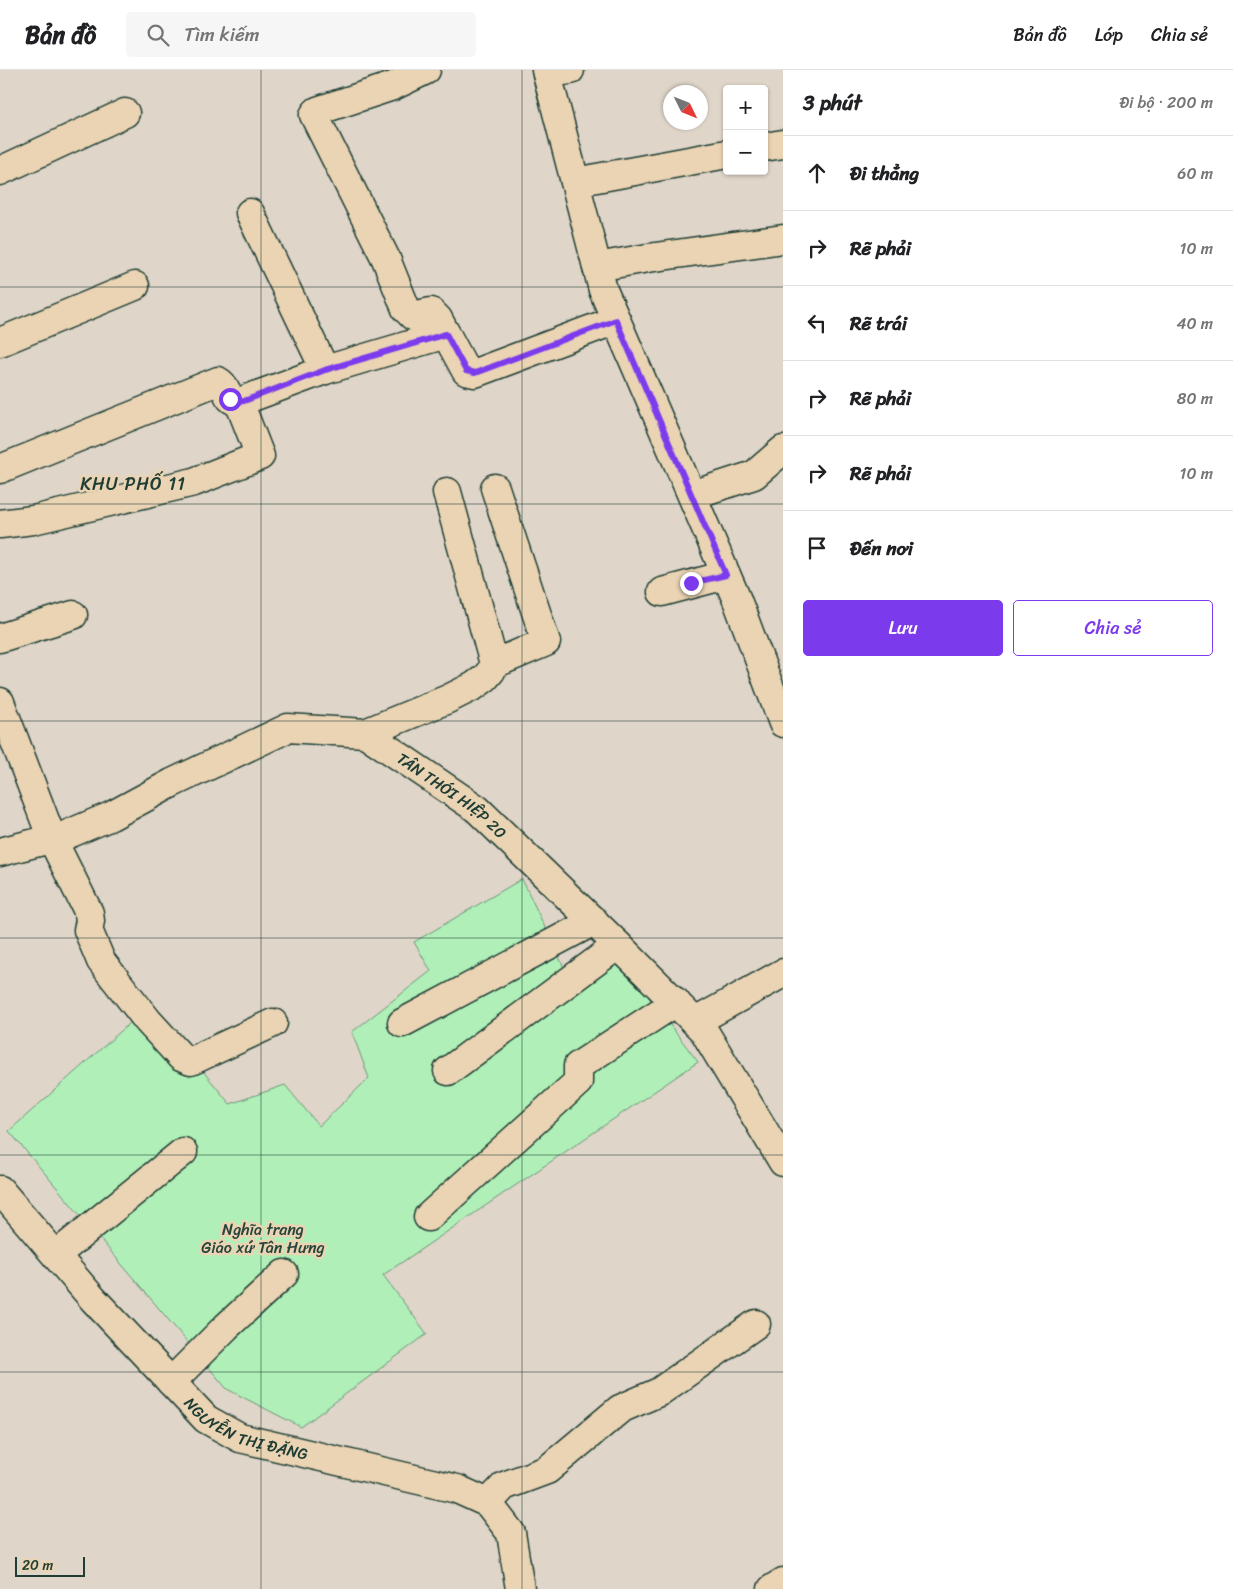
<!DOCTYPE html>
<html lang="vi">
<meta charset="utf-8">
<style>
:root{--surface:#fff;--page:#f6f6f6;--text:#202124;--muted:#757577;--line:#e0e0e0;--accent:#7c3aed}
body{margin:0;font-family:Sriracha,sans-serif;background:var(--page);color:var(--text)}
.controls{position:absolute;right:15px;top:15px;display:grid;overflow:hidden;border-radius:5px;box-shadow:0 1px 4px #0004}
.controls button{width:45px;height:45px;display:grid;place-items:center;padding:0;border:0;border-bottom:1px solid var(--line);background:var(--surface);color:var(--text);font:25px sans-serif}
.compass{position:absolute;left:663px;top:15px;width:45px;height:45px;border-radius:50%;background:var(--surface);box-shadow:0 1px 4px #0004;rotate:133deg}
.scale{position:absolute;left:15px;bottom:12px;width:70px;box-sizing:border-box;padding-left:5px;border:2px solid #1f3d34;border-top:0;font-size:14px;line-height:18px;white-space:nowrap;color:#1f3d34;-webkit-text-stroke:4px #ead4b3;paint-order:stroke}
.stop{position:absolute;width:15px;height:15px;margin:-11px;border:4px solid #7c3aed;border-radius:50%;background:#fff}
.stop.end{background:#7c3aed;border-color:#fff;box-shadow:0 1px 5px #0008}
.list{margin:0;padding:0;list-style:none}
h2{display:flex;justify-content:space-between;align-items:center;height:65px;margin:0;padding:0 20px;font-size:21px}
h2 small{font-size:16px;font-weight:400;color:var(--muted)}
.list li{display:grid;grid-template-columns:32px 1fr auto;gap:15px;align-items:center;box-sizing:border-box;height:75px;padding:0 20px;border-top:1px solid var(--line)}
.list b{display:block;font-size:19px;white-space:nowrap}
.list em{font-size:16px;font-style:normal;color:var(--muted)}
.actions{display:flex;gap:10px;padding:15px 20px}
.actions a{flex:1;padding:11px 0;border:1px solid var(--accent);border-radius:5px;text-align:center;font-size:18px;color:var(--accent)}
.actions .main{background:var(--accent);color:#fff}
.icon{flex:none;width:28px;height:28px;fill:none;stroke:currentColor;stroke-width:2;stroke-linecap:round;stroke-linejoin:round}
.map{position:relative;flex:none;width:783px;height:1519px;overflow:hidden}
header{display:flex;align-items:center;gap:30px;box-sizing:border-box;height:70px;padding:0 25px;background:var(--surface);border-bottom:1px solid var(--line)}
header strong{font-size:24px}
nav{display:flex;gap:28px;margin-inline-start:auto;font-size:18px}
.search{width:350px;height:45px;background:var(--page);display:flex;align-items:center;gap:12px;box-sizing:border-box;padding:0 18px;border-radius:5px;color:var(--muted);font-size:19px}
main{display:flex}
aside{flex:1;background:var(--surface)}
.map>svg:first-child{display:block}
.green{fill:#b0f0b8;stroke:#689676}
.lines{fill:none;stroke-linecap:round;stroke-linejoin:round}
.minor-casing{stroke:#1f3d34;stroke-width:31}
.minor{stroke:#ead4b3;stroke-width:28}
.route{stroke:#7c3aed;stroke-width:6}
.grid{fill:none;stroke:#1f3d34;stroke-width:1;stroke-opacity:0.55}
.labels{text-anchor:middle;stroke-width:5;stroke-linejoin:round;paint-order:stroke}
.street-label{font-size:16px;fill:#1f3d34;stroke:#ead4b3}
.park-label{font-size:16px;fill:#26463b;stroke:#ead4b3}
.neighbourhood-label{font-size:18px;letter-spacing:1px;fill:#1f3d34;stroke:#ead4b3}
</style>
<header>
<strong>Bản đồ</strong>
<div class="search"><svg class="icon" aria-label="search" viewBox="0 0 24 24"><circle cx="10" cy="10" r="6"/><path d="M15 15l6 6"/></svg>Tìm kiếm</div>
<nav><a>Bản đồ</a><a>Lớp</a><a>Chia sẻ</a></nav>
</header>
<main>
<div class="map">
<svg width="783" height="1519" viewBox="0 0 783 1519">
<rect width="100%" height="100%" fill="#dfd5c9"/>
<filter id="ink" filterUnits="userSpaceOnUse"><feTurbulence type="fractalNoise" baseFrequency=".02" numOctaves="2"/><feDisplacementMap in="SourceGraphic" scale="10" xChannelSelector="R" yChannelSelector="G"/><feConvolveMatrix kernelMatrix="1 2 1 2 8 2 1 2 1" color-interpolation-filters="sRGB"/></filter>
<g filter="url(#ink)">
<path class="green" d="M522,809L573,917L620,889L698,992L383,1205L427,1264L301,1357L227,1319L9,1061L149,936L230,1034L285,1015L319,1056L369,1008L352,962L431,901L414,872Z"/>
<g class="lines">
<g class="minor-casing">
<g id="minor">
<path d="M426,0L393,16L317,41L314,45L386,189L406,239L413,246L431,242L438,249L446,264"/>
<path d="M546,0L603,220L737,530L783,653"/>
<path d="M547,3L570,0"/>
<path d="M764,77L783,74"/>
<path d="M0,101L125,43"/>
<path d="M575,112L727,84"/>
<path d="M250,143L325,300"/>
<path d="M597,197L648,188L783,169"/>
<path d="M0,272L135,216"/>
<path d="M0,399L218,311C230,317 223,329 239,332L325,300L446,264L466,301L475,303L616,250"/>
<path d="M447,422L494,594"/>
<path d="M692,425L754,405L783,380"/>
<path d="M0,454L33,450L194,412L260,386L239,332"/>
<path d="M662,522L726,505"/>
<path d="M0,568L73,545"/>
<path d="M0,632L52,769L89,843L90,851L88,860L101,891L148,951L181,987L191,991L273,953"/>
<path d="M365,663L448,629L474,616L485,608L491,601L494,594L546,572L495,418"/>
<path id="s1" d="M0,782L66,765L111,746L172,713L288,658L365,663L477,739L618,875L704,961L783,1092"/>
<path d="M695,952L783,903"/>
<path d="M402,953L594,851"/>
<path d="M448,1001L618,875"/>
<path id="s2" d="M0,1120L93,1229L206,1349L240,1368L457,1419L488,1433L511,1463L520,1519"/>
<path d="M428,1147L578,1012V996L676,932"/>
<path d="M56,1185L183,1082"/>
<path d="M171,1312L226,1257L284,1204"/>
<path d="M488,1433L504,1416L547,1400L620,1339L659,1322L756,1254"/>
<path d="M772,1519L783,1512"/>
</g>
</g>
<use href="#minor" class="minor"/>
</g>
</g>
<g class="lines" filter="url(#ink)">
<path class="route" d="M230,329L235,332L244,331L325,300L446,264L466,301L475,303L616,250L726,505L691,513"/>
</g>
<path class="grid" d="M261,0V1519M522,0V1519M0,217H783M0,434H783M0,651H783M0,868H783M0,1085H783M0,1302H783"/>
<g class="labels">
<g class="street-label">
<text dy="6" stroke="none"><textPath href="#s1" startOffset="499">TÂN THỚI HIỆP 20</textPath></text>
<text dy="6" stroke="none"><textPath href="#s2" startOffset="349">NGUYỄN THỊ ĐẶNG</textPath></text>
</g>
<g class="park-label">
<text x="263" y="1165">Nghĩa trang<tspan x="263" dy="18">Giáo xứ Tân Hưng</tspan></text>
</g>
<g class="neighbourhood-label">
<text x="133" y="420">KHU PHỐ 11</text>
</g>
</g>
</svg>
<div class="controls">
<button>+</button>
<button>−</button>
</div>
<svg class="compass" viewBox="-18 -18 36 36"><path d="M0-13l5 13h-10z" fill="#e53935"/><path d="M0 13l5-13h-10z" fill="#757577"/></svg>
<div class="scale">20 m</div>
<div class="stop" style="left:230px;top:329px"></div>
<div class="stop end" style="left:691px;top:513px"></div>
</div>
<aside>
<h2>3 phút<small>Đi bộ · 200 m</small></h2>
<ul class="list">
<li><svg class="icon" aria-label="ahead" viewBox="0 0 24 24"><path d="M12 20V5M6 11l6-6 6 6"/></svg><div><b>Đi thẳng</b></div><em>60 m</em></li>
<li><svg class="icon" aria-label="right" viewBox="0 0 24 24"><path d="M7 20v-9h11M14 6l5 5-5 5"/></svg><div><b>Rẽ phải</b></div><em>10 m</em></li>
<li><svg class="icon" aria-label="left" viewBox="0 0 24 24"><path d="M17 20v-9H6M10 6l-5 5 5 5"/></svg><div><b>Rẽ trái</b></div><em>40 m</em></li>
<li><svg class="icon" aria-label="right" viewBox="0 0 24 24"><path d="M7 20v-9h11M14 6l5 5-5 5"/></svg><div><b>Rẽ phải</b></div><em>80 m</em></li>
<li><svg class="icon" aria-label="right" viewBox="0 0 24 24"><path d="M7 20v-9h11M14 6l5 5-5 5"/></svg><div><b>Rẽ phải</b></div><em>10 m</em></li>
<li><svg class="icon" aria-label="arrive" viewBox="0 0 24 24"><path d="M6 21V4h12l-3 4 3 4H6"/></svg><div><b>Đến nơi</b></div></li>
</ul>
<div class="actions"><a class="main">Lưu</a><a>Chia sẻ</a></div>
</aside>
</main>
